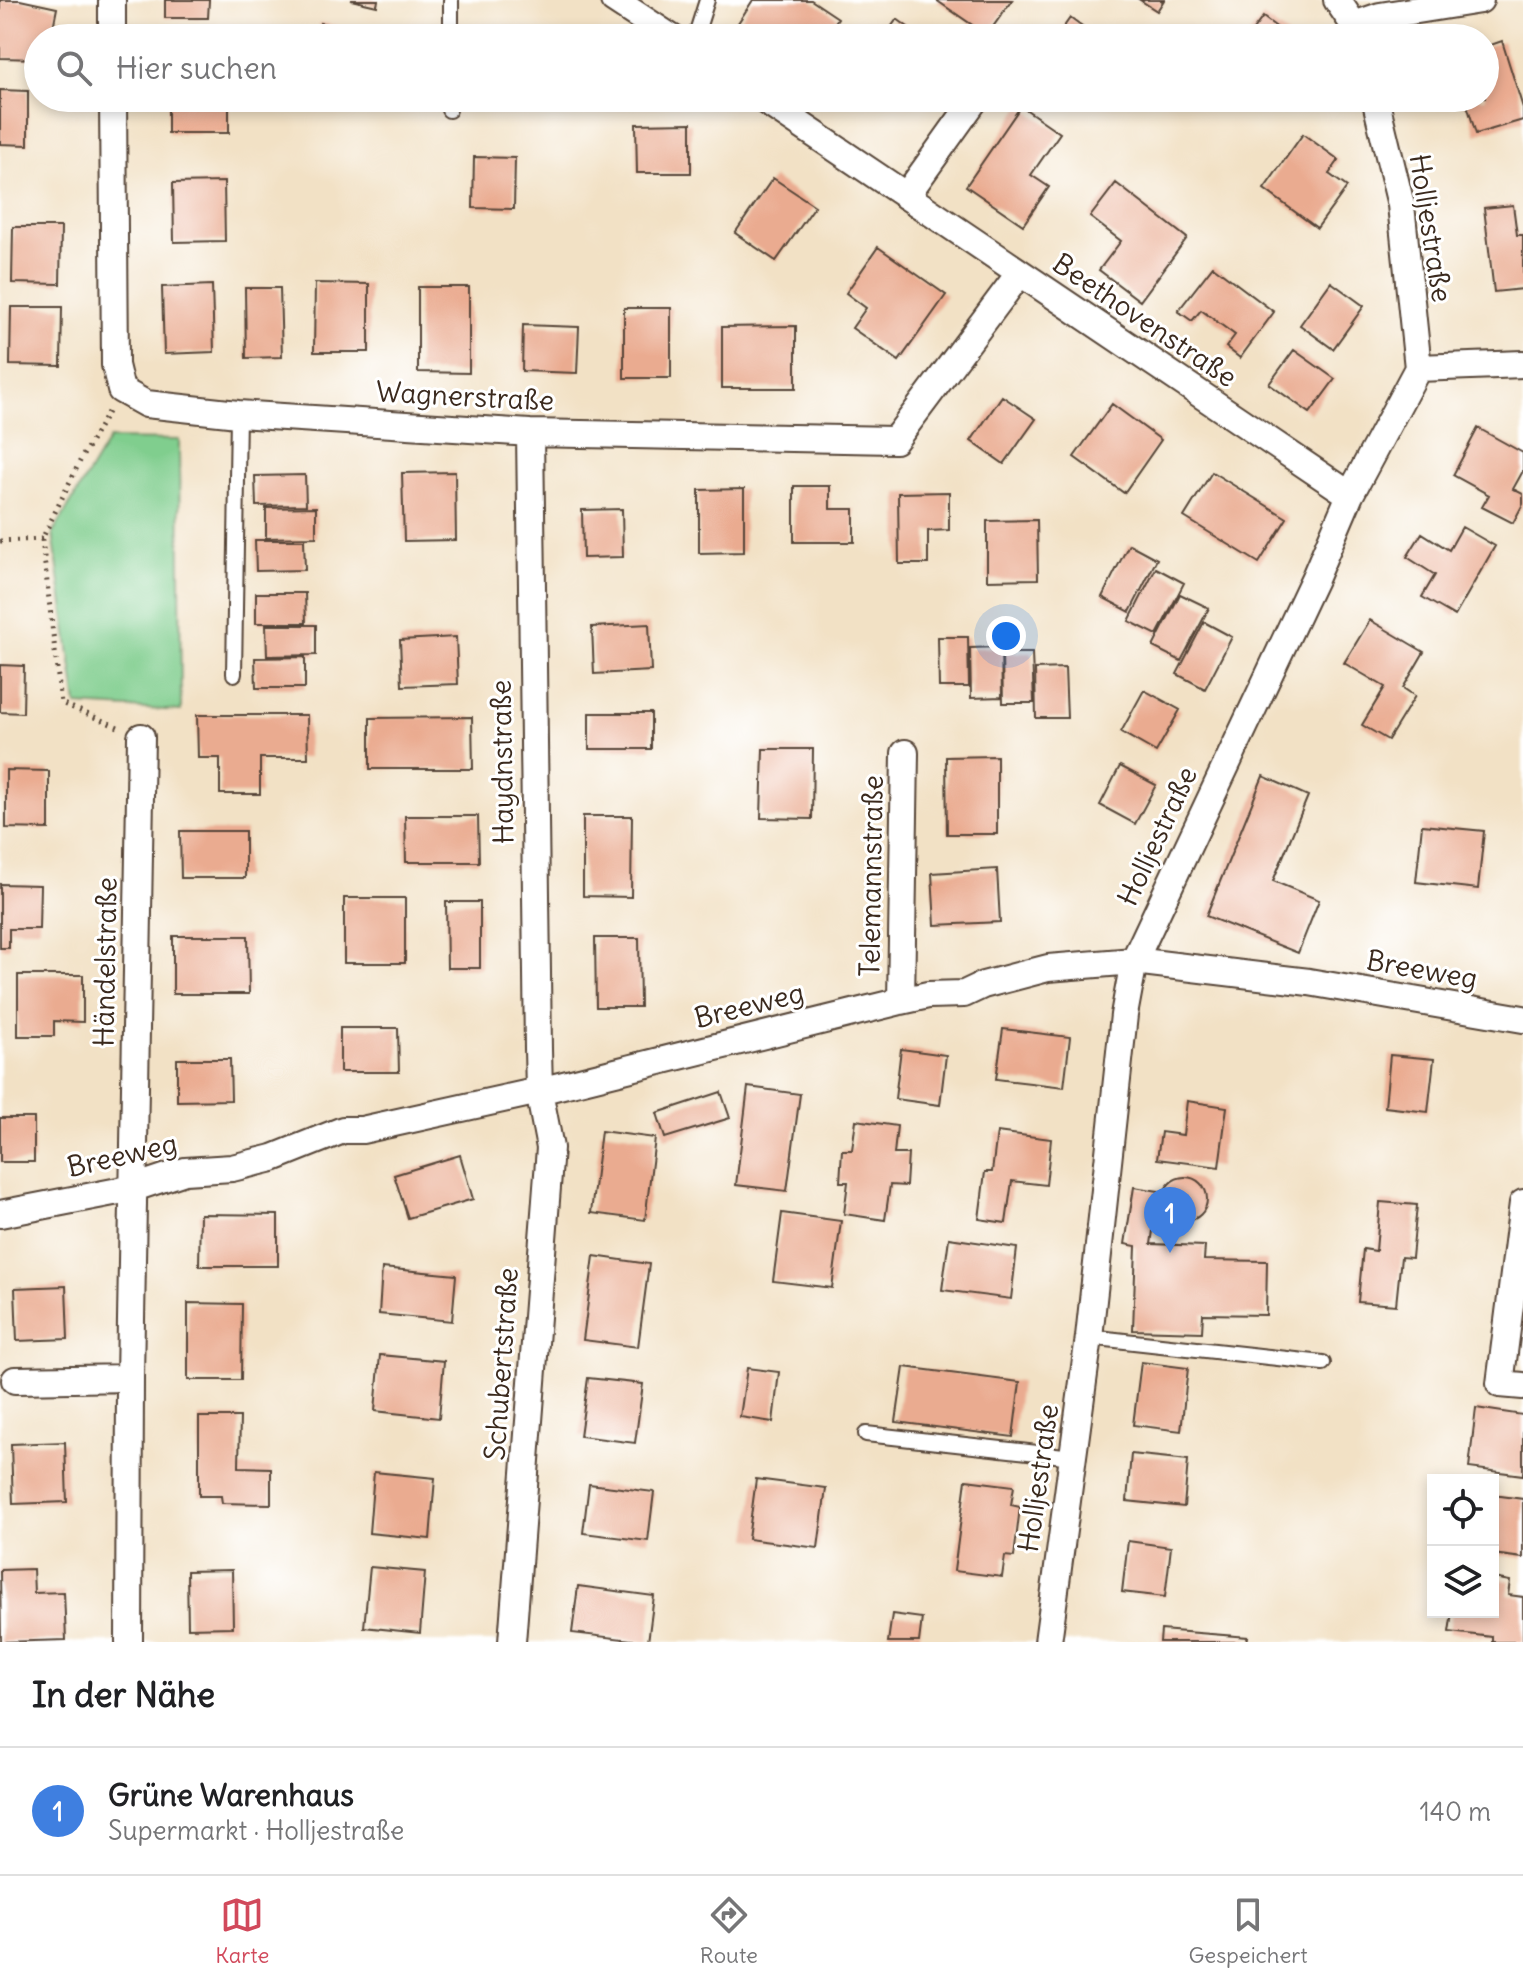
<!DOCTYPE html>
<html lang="de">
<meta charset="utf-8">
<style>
:root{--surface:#fff;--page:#f2f2f2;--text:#202124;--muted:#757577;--line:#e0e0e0;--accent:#d1495b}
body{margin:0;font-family:Delius,sans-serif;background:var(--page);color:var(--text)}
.controls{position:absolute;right:24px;bottom:24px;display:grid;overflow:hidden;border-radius:0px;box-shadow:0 4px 12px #0003}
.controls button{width:72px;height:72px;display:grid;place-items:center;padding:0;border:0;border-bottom:2px solid var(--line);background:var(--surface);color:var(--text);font:40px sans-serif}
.you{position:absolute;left:1006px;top:636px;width:28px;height:28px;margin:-20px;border:6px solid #fff;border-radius:50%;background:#1a73e8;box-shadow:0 0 0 12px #1a73e833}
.badge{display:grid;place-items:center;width:52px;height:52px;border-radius:50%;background:var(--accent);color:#fff;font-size:26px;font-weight:700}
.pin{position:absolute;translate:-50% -66px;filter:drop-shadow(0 2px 4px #0008)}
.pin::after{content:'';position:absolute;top:42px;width:28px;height:24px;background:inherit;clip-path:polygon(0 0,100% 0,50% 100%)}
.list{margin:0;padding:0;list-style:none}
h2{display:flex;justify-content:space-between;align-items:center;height:104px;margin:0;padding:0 32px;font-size:34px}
h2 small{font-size:26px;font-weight:400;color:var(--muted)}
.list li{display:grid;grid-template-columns:52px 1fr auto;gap:24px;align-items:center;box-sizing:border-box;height:128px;padding:0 32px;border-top:2px solid var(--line)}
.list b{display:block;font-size:30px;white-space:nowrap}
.list p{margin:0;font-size:26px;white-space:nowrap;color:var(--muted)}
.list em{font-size:26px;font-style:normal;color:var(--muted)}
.icon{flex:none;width:44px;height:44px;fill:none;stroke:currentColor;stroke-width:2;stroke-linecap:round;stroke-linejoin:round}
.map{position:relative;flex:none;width:1523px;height:1642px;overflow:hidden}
.search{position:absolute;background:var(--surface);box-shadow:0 4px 12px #0003;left:24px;right:24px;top:24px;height:88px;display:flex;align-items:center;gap:20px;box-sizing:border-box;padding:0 28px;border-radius:44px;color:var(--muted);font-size:30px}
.sheet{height:232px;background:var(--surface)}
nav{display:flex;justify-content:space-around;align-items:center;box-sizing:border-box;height:112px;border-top:2px solid var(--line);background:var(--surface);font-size:22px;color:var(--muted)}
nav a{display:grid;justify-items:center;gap:4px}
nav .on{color:var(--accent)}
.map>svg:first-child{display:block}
.green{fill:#80ce8e;stroke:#5e7c56;stroke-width:2}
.building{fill:#eaab90}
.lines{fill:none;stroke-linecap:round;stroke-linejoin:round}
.lane-casing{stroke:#564537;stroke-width:18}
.street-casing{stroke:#564537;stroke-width:30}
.path{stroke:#564537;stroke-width:5;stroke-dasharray:2 6;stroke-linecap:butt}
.lane{stroke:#fff;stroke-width:14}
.street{stroke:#fff;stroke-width:26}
.labels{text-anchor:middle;stroke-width:6;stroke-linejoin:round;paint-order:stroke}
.street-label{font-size:28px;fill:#3b2a1e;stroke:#fff}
</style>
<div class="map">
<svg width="1523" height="1642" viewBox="0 0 1523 1642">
<rect width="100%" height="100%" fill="#fff"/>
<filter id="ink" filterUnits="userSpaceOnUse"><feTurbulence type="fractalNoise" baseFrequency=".0125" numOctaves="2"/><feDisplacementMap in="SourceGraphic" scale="16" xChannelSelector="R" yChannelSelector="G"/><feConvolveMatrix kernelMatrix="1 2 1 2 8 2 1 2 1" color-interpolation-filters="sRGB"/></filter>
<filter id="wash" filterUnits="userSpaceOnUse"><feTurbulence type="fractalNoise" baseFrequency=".006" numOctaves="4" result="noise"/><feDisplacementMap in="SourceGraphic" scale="32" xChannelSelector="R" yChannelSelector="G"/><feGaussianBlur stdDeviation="1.8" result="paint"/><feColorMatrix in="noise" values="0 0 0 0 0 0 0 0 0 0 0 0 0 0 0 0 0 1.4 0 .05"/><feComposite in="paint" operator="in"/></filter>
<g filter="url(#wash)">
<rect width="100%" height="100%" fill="#f2e1c5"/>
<path class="green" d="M109,439L179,440L181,711L77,705L53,533Z"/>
<g id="blocks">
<path class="building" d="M0,0H20L57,8L51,38H38V59L0,58Z
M165,0H209L208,18H165Z
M351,0H378L377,6Z
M753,0H811L838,18L825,38H761L738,23Z
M936,0H1012L987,35Z
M1140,0H1164L1157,11Z
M1263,17L1291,38H1247Z
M1070,18L1097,38H1056Z
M897,19L923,38H883Z
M320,23L372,31L371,38H318Z
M1502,41L1523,108V120L1476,134L1465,98H1485V47Z
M0,90L28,91V145L0,144Z
M168,98H229V133H168Z
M486,98H529V106L486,104Z
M1021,106L1060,133L1031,175L1049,187L1023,225L966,186Z
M691,123V173H637L636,124Z
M1303,134L1339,160L1329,174L1347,187L1317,228L1264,189Z
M474,157L515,158L514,209L473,208Z
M773,178L815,206L776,261L735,233Z
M224,182L225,241L174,242L173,183Z
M1116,183L1187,238L1140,301L1099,270L1121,241L1090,217Z
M1513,205L1517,235H1523V289L1494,292L1484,208Z
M13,227H61L60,284L12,283Z
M878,247L946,295L899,361L852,328L866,308L846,293Z
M1213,266L1274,312L1240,358L1226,347L1235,335L1201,310L1192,321L1178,311Z
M1331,282L1364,306L1333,349L1300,325Z
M315,283L369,284V352H314Z
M212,285L214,352L164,354L162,287Z
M418,287H469V373L418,372Z
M245,288H280L282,357L246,358Z
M11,307H62L61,366L10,365Z
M624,308H671V378H624Z
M523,325L579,327L577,373L522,371Z
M796,326V388H722V327Z
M1294,350L1335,379L1310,413L1269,384Z
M1002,396L1036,419L1004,464L971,441Z
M1112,404L1161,440L1124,493L1074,457Z
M1478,428L1523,453V471L1513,489L1523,494V504L1513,523L1482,507L1489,495L1453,475Z
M455,472L456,540L404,541L402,473Z
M1212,472L1287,518L1259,563L1184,517Z
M305,475L306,505L256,506L255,476Z
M794,486H830V509H854V542H794Z
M744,489V552L699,553V490Z
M949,492V530L928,531V564H899L898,493Z
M316,507V537L266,538V508Z
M622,509L623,557L583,558L582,510Z
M1037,520L1038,579L987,580V521Z
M1462,527L1495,546L1455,616L1422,597L1435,575L1407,557L1422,533L1449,550Z
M255,540H304L305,570L256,571Z
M1129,544L1157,559L1130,612L1102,597Z
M1156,568L1184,583L1157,635L1129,621Z
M256,593H305L306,623H256Z
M1180,594L1209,608L1181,661L1153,647Z
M1370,620L1424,652L1403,688L1415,696L1388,740L1362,725L1385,687L1344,663Z
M1204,622L1232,637L1205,689L1177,674Z
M649,624L651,671L594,674L592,627Z
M266,625H316V655L267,656Z
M456,637L458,684L402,686L400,640Z
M938,637H968L969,687H939Z
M1001,647L1002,697L971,698L970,648Z
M1002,653H1032L1034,703H1003Z
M305,657V688H256L255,658Z
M0,665L24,666L23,713L0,712Z
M1065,668L1067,718H1036L1035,669Z
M1144,690L1180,710L1156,752L1121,732Z
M589,713H651V749H589Z
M197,715H307L308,758H260V794H220V758H198Z
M472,717L473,769H370V718Z
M763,749H813L812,819L761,818Z
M997,756V834H947L946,757Z
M1120,766L1156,785L1135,824L1100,805Z
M6,770L49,771V829L6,828Z
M1263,776L1308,796L1273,881L1319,900L1298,953L1206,916Z
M405,816H478L479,862H406Z
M583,816H632L631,897L583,896Z
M1422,825L1484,831L1478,889L1416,882Z
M180,831H245V878H181Z
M997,869L1000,922L935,925L932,873Z
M0,884L40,885L39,929H9V948H0Z
M344,898H405V963H344Z
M446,902H480V968H447Z
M173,936H248L249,994H173Z
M595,938H639L640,1007H596Z
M18,975H83V1022L54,1021V1036H18Z
M340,1028H398L399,1072H340Z
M1003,1029L1070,1037L1064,1087L996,1079Z
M901,1049L946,1055L940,1105L895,1099Z
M1390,1055L1434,1059L1428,1112L1385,1107Z
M177,1059H230L231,1100L177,1101Z
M748,1087L800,1094L787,1191L736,1185Z
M721,1092L730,1118L665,1138L657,1113Z
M1187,1101L1227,1107L1219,1167L1157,1159L1161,1132L1183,1135Z
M0,1118H34V1162H0Z
M856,1120L897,1126L894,1154H908L906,1186L890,1185L885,1220L844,1214L848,1182H840L842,1150H852Z
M601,1131L655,1138L645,1220L591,1213Z
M997,1132L1051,1139L1046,1185L1012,1181L1006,1223L979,1219L985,1172H992Z
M460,1155L473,1199L408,1218L394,1175Z
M1163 1199a22 22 0 1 1 44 0a22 22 0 1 1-44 0Z
M1134,1187L1159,1191L1151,1244L1205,1246L1204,1260L1267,1261L1266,1315L1203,1314L1202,1332L1133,1330L1136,1246L1125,1244Z
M1380,1202L1417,1205L1412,1258L1401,1257L1396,1305L1358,1302L1363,1249L1376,1251Z
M782,1213L841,1221L832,1288L773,1281Z
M200,1214L278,1215V1266H199Z
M949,1238L1017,1248L1011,1299L942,1290Z
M594,1256L649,1264L638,1347L583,1340Z
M382,1268L456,1275L452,1321L379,1314Z
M66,1286L68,1339L17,1341L15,1288Z
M188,1303L242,1304L241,1380H188Z
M380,1355L444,1361L439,1418L375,1411Z
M1141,1362L1188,1368L1181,1431L1133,1425Z
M904,1367L1020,1382L1013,1437L896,1422Z
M747,1368L779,1372L773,1422L740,1417Z
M588,1378L643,1384L635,1443L580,1436Z
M1476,1408L1523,1415V1475L1469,1468Z
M199,1417H240L239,1467L271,1468V1504L222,1503L221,1496H199Z
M65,1442L67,1502L13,1504L11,1444Z
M1131,1454L1188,1460L1184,1507L1127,1501Z
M374,1472L435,1478L430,1539L369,1533Z
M756,1479L826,1488L818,1548L748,1539Z
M966,1480L1014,1486L1011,1505L1020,1507L1014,1557L1005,1556L1002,1577L954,1571Z
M589,1484L654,1492L648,1541L583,1533Z
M1493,1495L1523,1499V1558L1493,1554Z
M1128,1541L1171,1547L1165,1597L1122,1592Z
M370,1567L425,1572L420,1633L364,1627Z
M33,1569L34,1593L64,1592L66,1640L1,1642L0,1570Z
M232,1570L233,1627L188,1628L187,1571Z
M1493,1578L1510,1581L1508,1595L1523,1597V1642H1492V1637L1449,1632L1452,1612H1493Z
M578,1586L654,1596L648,1642L572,1633Z
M892,1614L922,1618L919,1642H888Z
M1161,1630L1248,1637L1247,1642H1160Z"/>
</g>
</g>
<g filter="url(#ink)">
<use href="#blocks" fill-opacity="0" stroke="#564537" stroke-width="2"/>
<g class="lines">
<g class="lane-casing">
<path id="lane" d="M451,38V0
M695,38L707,0
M449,110V98
M234,674L238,414
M1089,1337L1323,1363
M866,1434L1073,1457"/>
</g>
<g class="street-casing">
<path id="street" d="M112,0V38
M614,0L672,38
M1337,0L1354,25L1358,38
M1354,25L1380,16L1480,0
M113,98L115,365L121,390L146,404L238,414L530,433L895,440L1019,274
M761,98L1350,495
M906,196L976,98
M1418,368L1523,364
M901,1001L905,753
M1523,1203L1500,1384L1523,1386
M0,1214L134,1188L185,1171L232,1168L273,1158L343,1130H362L539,1091L901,1001L928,995L964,994L983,985L1048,968L1134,961L1309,982L1523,1019
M15,1380L130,1378
M129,1642L130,1378L141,737
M512,1642L550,1148L539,1091L538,1049L530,433
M1048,1642L1089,1337L1124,1015L1134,961L1315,577L1350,495L1418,368L1401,205L1375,98"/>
</g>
<path class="path" d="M108,412L82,457L42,539L61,703L118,727
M0,541L42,539"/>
<use href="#lane" class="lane"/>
<use href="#street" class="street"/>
</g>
</g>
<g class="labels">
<g class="street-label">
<text transform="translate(1431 228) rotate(81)" y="10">Holljestraße</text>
<text transform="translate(1145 320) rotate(34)" y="10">Beethovenstraße</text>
<text transform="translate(465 396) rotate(3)" y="10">Wagnerstraße</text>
<text transform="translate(502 762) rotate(-91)" y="10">Haydnstraße</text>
<text transform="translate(1157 836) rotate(-65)" y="10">Holljestraße</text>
<text transform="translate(871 876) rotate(-89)" y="10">Telemannstraße</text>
<text transform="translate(105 962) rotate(-89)" y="10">Händelstraße</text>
<text transform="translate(1422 969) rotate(10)" y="10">Breeweg</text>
<text transform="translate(749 1005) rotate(-14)" y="10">Breeweg</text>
<text transform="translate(122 1155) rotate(-13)" y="10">Breeweg</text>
<text transform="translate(501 1364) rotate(-86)" y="10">Schubertstraße</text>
<text transform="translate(1038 1478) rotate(-82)" y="10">Holljestraße</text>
</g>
</g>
</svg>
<div class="controls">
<button><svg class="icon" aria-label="locate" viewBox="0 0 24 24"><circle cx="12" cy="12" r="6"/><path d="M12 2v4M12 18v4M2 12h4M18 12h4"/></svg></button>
<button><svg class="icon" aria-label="layers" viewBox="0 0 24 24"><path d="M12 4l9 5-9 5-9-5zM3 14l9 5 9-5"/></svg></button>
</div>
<div class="you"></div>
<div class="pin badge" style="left:1170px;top:1253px;background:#3f7fe0">1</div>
<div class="search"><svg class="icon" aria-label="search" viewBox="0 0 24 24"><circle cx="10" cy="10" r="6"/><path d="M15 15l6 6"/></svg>Hier suchen</div>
</div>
<section class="sheet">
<h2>In der Nähe<small></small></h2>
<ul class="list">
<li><span class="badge" style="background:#3f7fe0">1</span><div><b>Grüne Warenhaus</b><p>Supermarkt · Holljestraße</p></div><em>140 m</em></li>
</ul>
</section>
<nav>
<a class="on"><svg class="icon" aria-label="map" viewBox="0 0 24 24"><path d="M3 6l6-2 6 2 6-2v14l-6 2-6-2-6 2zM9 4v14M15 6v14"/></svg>Karte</a>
<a><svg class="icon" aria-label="directions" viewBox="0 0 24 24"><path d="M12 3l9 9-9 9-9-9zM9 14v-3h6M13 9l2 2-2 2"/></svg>Route</a>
<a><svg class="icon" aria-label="saved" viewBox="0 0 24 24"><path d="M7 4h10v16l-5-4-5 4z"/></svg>Gespeichert</a>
</nav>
